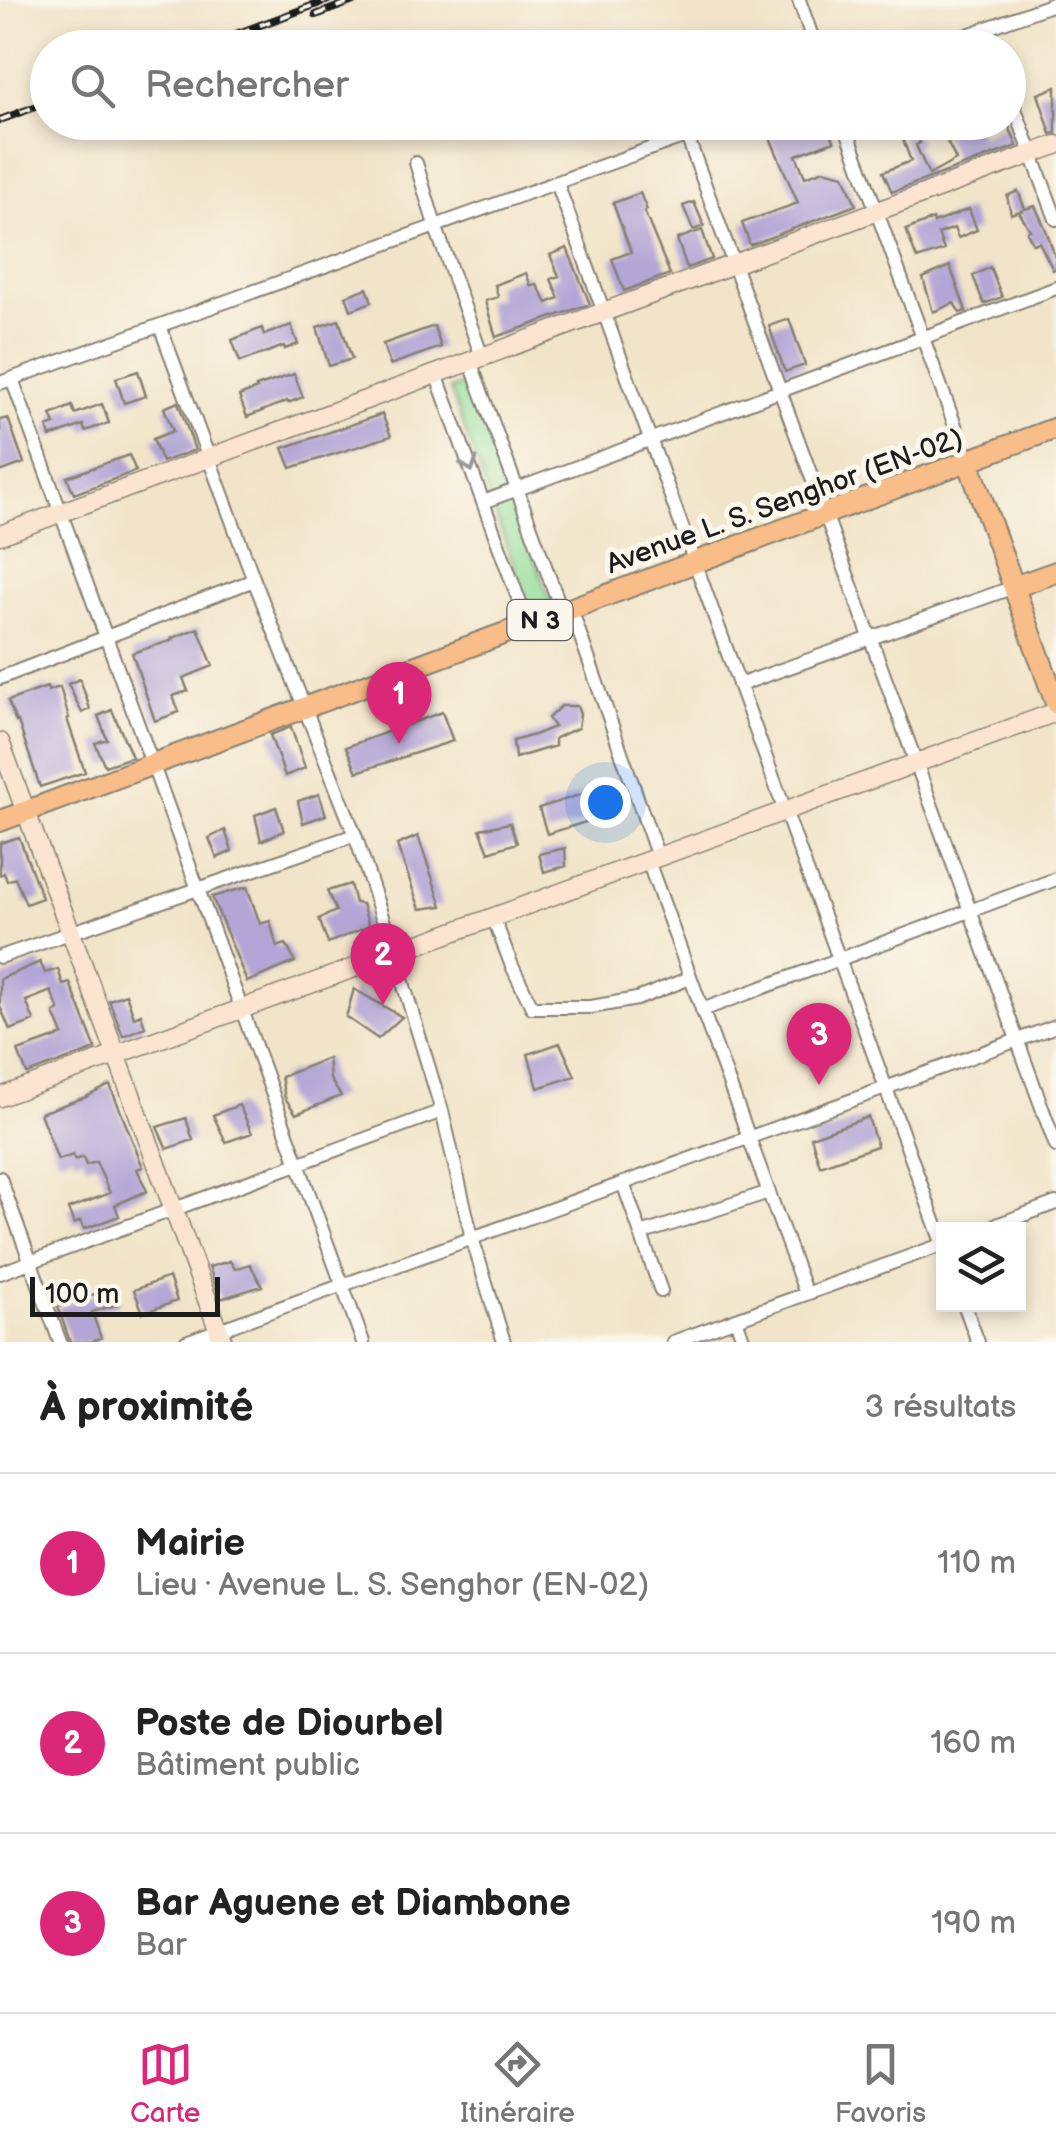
<!DOCTYPE html>
<html lang="fr">
<meta charset="utf-8">
<style>
:root{--surface:#fff;--page:#f2f2f2;--text:#222;--muted:#767676;--line:#e0e0e0;--accent:#db2777}
body{margin:0;font-family:"Balsamiq Sans",sans-serif;background:var(--page);color:var(--text)}
.controls{position:absolute;right:30px;bottom:30px;display:grid;overflow:hidden;border-radius:0px;box-shadow:0 5px 15px #0003}
.controls button{width:90px;height:90px;display:grid;place-items:center;padding:0;border:0;border-bottom:2px solid var(--line);background:var(--surface);color:var(--text);font:50px sans-serif}
.scale{position:absolute;left:30px;bottom:25px;width:190px;box-sizing:border-box;padding-left:10px;border:5px solid #1c1c1c;border-top:0;font-size:28px;line-height:35px;white-space:nowrap;color:#1c1c1c;-webkit-text-stroke:8px #fbf7ec;paint-order:stroke}
.you{position:absolute;left:605px;top:802px;width:35px;height:35px;margin:-25px;border:8px solid #fff;border-radius:50%;background:#1a73e8;box-shadow:0 0 0 15px #1a73e833}
.badge{display:grid;place-items:center;width:65px;height:65px;border-radius:50%;background:var(--accent);color:#fff;font-size:32px;font-weight:700}
.pin{position:absolute;translate:-50% -82px;filter:drop-shadow(0 2px 5px #0008)}
.pin::after{content:'';position:absolute;top:52px;width:35px;height:30px;background:inherit;clip-path:polygon(0 0,100% 0,50% 100%)}
.list{margin:0;padding:0;list-style:none}
h2{display:flex;justify-content:space-between;align-items:center;height:130px;margin:0;padding:0 40px;font-size:42px}
h2 small{font-size:32px;font-weight:400;color:var(--muted)}
.list li{display:grid;grid-template-columns:65px 1fr auto;gap:30px;align-items:center;box-sizing:border-box;height:180px;padding:0 40px;border-top:2px solid var(--line)}
.list b{display:block;font-size:38px;white-space:nowrap}
.list p{margin:0;font-size:32px;white-space:nowrap;color:var(--muted)}
.list em{font-size:32px;font-style:normal;color:var(--muted)}
.icon{flex:none;width:55px;height:55px;fill:none;stroke:currentColor;stroke-width:2;stroke-linecap:round;stroke-linejoin:round}
.map{position:relative;flex:none;width:1056px;height:1342px;overflow:hidden}
.search{position:absolute;background:var(--surface);box-shadow:0 5px 15px #0003;left:30px;right:30px;top:30px;height:110px;display:flex;align-items:center;gap:25px;box-sizing:border-box;padding:0 35px;border-radius:55px;color:var(--muted);font-size:38px}
.sheet{height:670px;background:var(--surface)}
nav{display:flex;justify-content:space-around;align-items:center;box-sizing:border-box;height:140px;border-top:2px solid var(--line);background:var(--surface);font-size:28px;color:var(--muted)}
nav a{display:grid;justify-items:center;gap:5px}
nav .on{color:var(--accent)}
.map>svg:first-child{display:block}
.green{fill:#93de9b;stroke:#587d5c;stroke-width:2.5}
.building{fill:#b3a5d6}
.lines{fill:none;stroke-linecap:round;stroke-linejoin:round}
.street-casing{stroke:#868072;stroke-width:16}
.secondary-casing{stroke:#868072;stroke-width:21}
.primary-casing{stroke:#868072;stroke-width:24}
.street{stroke:#fff;stroke-width:12}
.secondary{stroke:#fce5d0;stroke-width:18}
.primary{stroke:#f8bd89;stroke-width:20}
.rail-casing{stroke:#1c1c1c;stroke-width:8}
.rail{stroke:#fbf7ec;stroke-width:4;stroke-dasharray:11;stroke-linecap:butt}
.oneway{stroke:#999}
.labels{text-anchor:middle;stroke-width:10;stroke-linejoin:round;paint-order:stroke}
.shield{fill:#fbf7ec;stroke:#5f5e5a;stroke-width:2.5}
.shield-label{font-size:25px;font-weight:bold;fill:#1c1c1c}
.street-label{font-size:28px;fill:#1c1c1c;stroke:#fbf7ec}
</style>
<div class="map">
<svg width="1056" height="1342" viewBox="0 0 1056 1342">
<rect width="100%" height="100%" fill="#fbf7ec"/>
<filter id="ink" filterUnits="userSpaceOnUse"><feTurbulence type="fractalNoise" baseFrequency=".01" numOctaves="2"/><feDisplacementMap in="SourceGraphic" scale="20" xChannelSelector="R" yChannelSelector="G"/><feConvolveMatrix kernelMatrix="1 2 1 2 8 2 1 2 1" color-interpolation-filters="sRGB"/></filter>
<filter id="wash" filterUnits="userSpaceOnUse"><feTurbulence type="fractalNoise" baseFrequency=".0048" numOctaves="4" result="noise"/><feDisplacementMap in="SourceGraphic" scale="40" xChannelSelector="R" yChannelSelector="G"/><feGaussianBlur stdDeviation="2.25" result="paint"/><feColorMatrix in="noise" values="0 0 0 0 0 0 0 0 0 0 0 0 0 0 0 0 0 1.4 0 .05"/><feComposite in="paint" operator="in"/></filter>
<g filter="url(#wash)">
<rect width="100%" height="100%" fill="#f1e4c8"/>
<path class="green" d="M471,382L553,609L532,616L450,389Z"/>
<g id="blocks">
<path class="building" d="M1056,87V133L1051,134L1038,94Z
M796,122H827L834,141L796,155L805,177L824,170L844,175L856,205L750,245L742,223L798,203L768,133Z
M953,122H974L980,136L1008,124L1017,146L892,192L883,172L911,161L899,129L913,125L920,143L916,145L929,175L956,160L940,127Z
M1018,191L1025,209L1035,206L1046,230L1056,260V268L1053,270L1039,242L1033,244L1027,232L1030,230L1019,212L1023,210L1011,214L1007,196Z
M640,193L647,210L644,211L670,274L624,291L612,259L631,252L613,203Z
M694,202L704,226L693,230L683,206Z
M969,209L977,230L958,238L954,228L938,234L944,250L917,259L906,230L933,219L934,223Z
M702,230L712,259L687,268L677,239Z
M567,248L590,304L496,337L485,301L498,297L495,285L526,273L531,286L537,285L547,303L559,298L551,279L559,276L550,255Z
M950,266L966,311L960,313L954,303L933,312L923,278Z
M990,267L1002,297L984,304L973,276Z
M367,288L372,302L351,310L346,296Z
M789,319L805,365L785,372L769,326Z
M339,320L352,359L329,366L317,327Z
M291,325L298,344L285,349L284,346L240,362L232,340L262,328L264,335Z
M434,326L441,347L390,365L383,344Z
M138,371L146,396L124,403L116,378Z
M294,374L303,397L288,403L287,401L247,417L239,396L257,389L256,387Z
M178,402L195,450L162,462L153,439L173,431L164,408Z
M102,404L109,423L85,431L83,425L50,437L47,427L55,424L51,415L72,406L75,414Z
M382,414L391,436L291,468L283,448Z
M8,418L24,463L0,472V420Z
M129,455L136,471L74,494L67,477Z
M198,628L213,666L183,678L188,691L173,696L179,712L155,721L132,653L173,640L172,638Z
M80,679L90,709L82,713L68,684Z
M47,687L48,691L60,687L69,718L67,719L85,772L40,787L18,721L16,722L8,701Z
M561,706H577L580,714L578,728L555,738V746L515,758L513,741L534,735L554,727L548,718Z
M112,710L132,757L105,766L95,743L107,739L98,716Z
M442,712L453,741L357,772L346,747Z
M291,727L305,768L285,776L270,735Z
M604,787L612,814L547,834L539,808Z
M319,794L326,815L303,823L298,801Z
M276,807L284,831L261,841L255,815Z
M510,823L517,843L489,852L480,829Z
M225,830L232,851L217,858L209,838Z
M418,836L442,906L420,909L397,845Z
M19,837L42,898L26,904L15,878L7,881L4,873L0,875V843Z
M565,848L566,866L544,872L539,854Z
M350,884L355,903L362,904L369,926L328,943L319,919L336,911L327,891Z
M247,887L260,924L270,921L277,947L286,944L295,962L247,982L212,897Z
M40,962L45,973L58,969L63,985L70,983L96,1049L27,1074L18,1051L63,1035L54,1013L59,1010L51,991L26,1001L34,1021L10,1030L0,1006V979Z
M354,989L402,1017L378,1039L346,1017Z
M126,994L134,1017L141,1014L145,1027L123,1036L109,1000Z
M560,1043L575,1076L538,1088L528,1054Z
M328,1058L330,1079L341,1096L296,1114L285,1098L281,1077Z
M110,1085L143,1167L137,1169L147,1191L115,1205L119,1216L84,1229L80,1221L74,1224L68,1209L110,1193L96,1162L86,1165L83,1157L75,1160L73,1155L58,1160L40,1113L86,1097Z
M239,1105L252,1133L226,1142L213,1115Z
M868,1117L877,1146L820,1166L811,1137Z
M186,1118L193,1140L167,1149L157,1127Z
M230,1261L235,1269L250,1264L262,1286L220,1299L209,1267Z
M169,1277L177,1301L143,1313L134,1290Z
M114,1287L119,1304L92,1312L101,1338L91,1342H70L58,1307Z"/>
</g>
</g>
<g filter="url(#ink)">
<use href="#blocks" fill-opacity="0" stroke="#868072" stroke-width="2.5"/>
<g class="lines">
<g class="street-casing">
<path id="street" d="M799,0L816,48
M986,28L993,48
M932,48L1056,3
M1008,90L1056,219
M844,122L968,461
M687,136L1056,1146
M416,163L435,225L482,357
M557,183L944,1248
M160,326L254,580L355,835L394,953L442,1111L472,1238L504,1342
M470,361L562,612
M436,374L528,625
M12,379L363,1342
M0,383L724,122
M483,502L1056,288
M571,609L658,857
M0,678L254,580
M739,685L1014,587
M648,861L806,1294
M493,917L512,966L532,1007H591L637,999L690,978
M0,957L355,835
M702,1010L1056,879
M0,1178L60,1342
M623,1183L661,1291
M983,1230L1056,1203
M641,1234L769,1192
M0,1273L442,1111
M964,1304L978,1342
M736,1319L744,1342
M186,1342L1056,1026
M673,1342L944,1244"/>
</g>
<g class="secondary-casing">
<path id="secondary" d="M0,535L1056,145
M0,742L223,1342
M0,1097L1056,712"/>
</g>
<g class="primary-casing">
<path id="primary" d="M968,461L1056,703
M1014,587L1056,572
M0,821L1056,428"/>
</g>
<use href="#street" class="street"/>
<use href="#secondary" class="secondary"/>
<use href="#primary" class="primary"/>
<g class="rail-casing">
<path id="rail" d="M316,15L356,0
M198,48L328,0
M0,120L48,102"/>
</g>
<use href="#rail" class="rail"/>
</g>
<defs><path id="oneway-chevron" d="M-2-3.5L2.5 0L-2 3.5" fill="none" stroke-width="1.6" stroke-linecap="round" stroke-linejoin="round" transform="scale(2.5)"/></defs>
<use class="oneway" href="#oneway-chevron" transform="translate(470 465) rotate(70)"/>
</g>
<g class="labels">
<rect class="shield" x="507.5" y="600" width="65" height="40" rx="8"/>
<g class="shield-label">
<text x="540" y="629">N 3</text>
</g>
<g class="street-label">
<text transform="translate(784 500) rotate(-20)" y="10">Avenue L. S. Senghor (EN-02)</text>
</g>
</g>
</svg>
<div class="controls">
<button><svg class="icon" aria-label="layers" viewBox="0 0 24 24"><path d="M12 4l9 5-9 5-9-5zM3 14l9 5 9-5"/></svg></button>
</div>
<div class="scale">100 m</div>
<div class="you"></div>
<div class="pin badge" style="left:399px;top:744px">1</div>
<div class="pin badge" style="left:383px;top:1005px">2</div>
<div class="pin badge" style="left:819px;top:1085px">3</div>
<div class="search"><svg class="icon" aria-label="search" viewBox="0 0 24 24"><circle cx="10" cy="10" r="6"/><path d="M15 15l6 6"/></svg>Rechercher</div>
</div>
<section class="sheet">
<h2>À proximité<small>3 résultats</small></h2>
<ul class="list">
<li><span class="badge">1</span><div><b>Mairie</b><p>Lieu · Avenue L. S. Senghor (EN-02)</p></div><em>110 m</em></li>
<li><span class="badge">2</span><div><b>Poste de Diourbel</b><p>Bâtiment public</p></div><em>160 m</em></li>
<li><span class="badge">3</span><div><b>Bar Aguene et Diambone</b><p>Bar</p></div><em>190 m</em></li>
</ul>
</section>
<nav>
<a class="on"><svg class="icon" aria-label="map" viewBox="0 0 24 24"><path d="M3 6l6-2 6 2 6-2v14l-6 2-6-2-6 2zM9 4v14M15 6v14"/></svg>Carte</a>
<a><svg class="icon" aria-label="directions" viewBox="0 0 24 24"><path d="M12 3l9 9-9 9-9-9zM9 14v-3h6M13 9l2 2-2 2"/></svg>Itinéraire</a>
<a><svg class="icon" aria-label="saved" viewBox="0 0 24 24"><path d="M7 4h10v16l-5-4-5 4z"/></svg>Favoris</a>
</nav>
